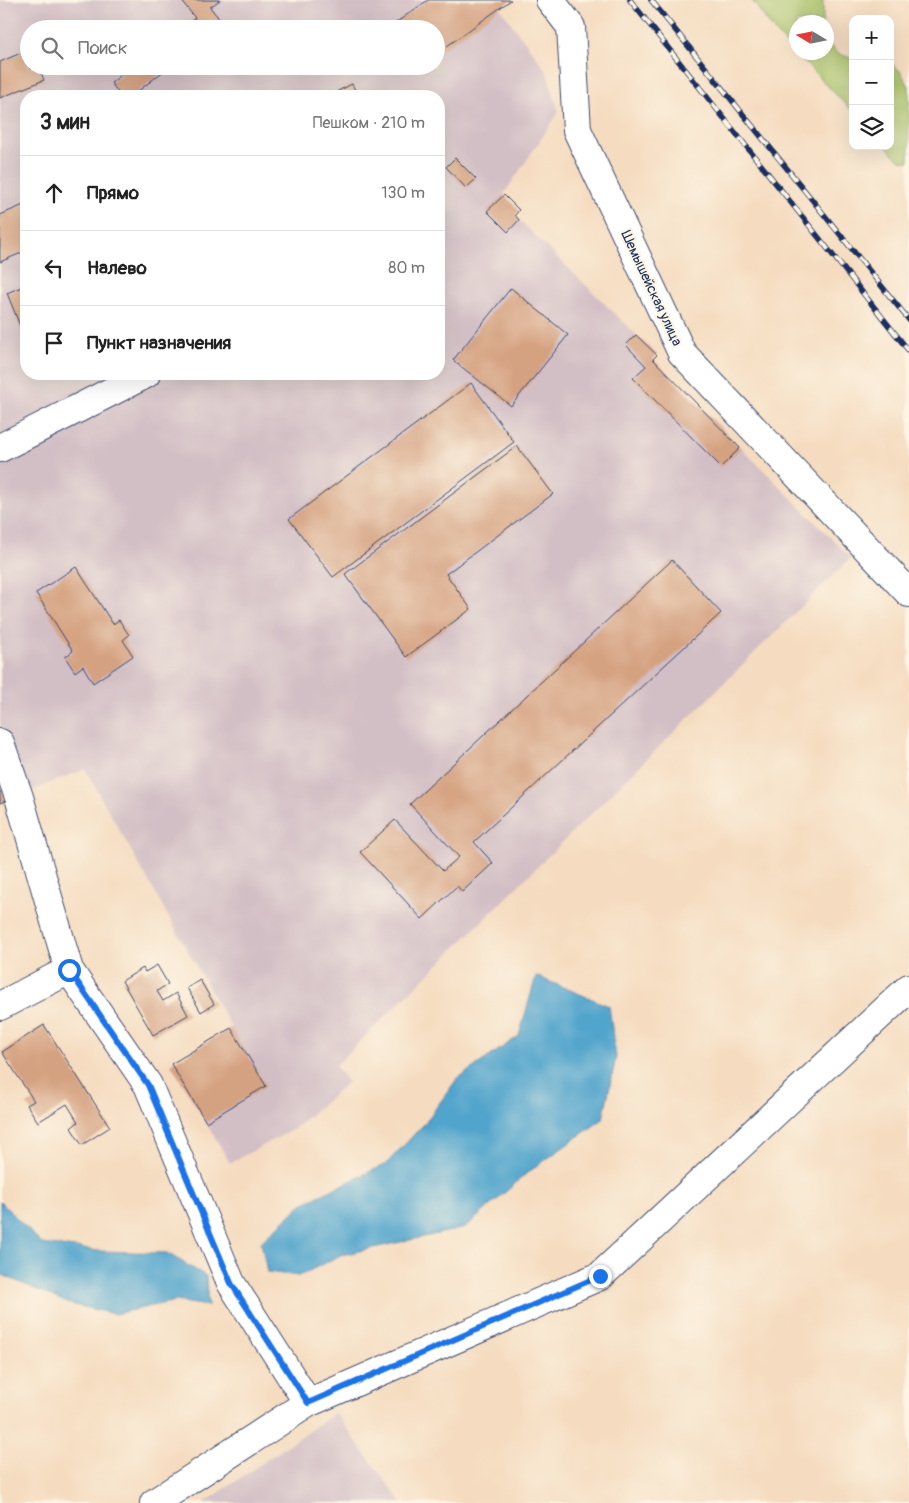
<!DOCTYPE html>
<html lang="ru">
<meta charset="utf-8">
<style>
:root{--surface:#fff;--page:#f6f6f6;--text:#222;--muted:#767676;--line:#e0e0e0}
body{margin:0;font-family:Pangolin,sans-serif;background:var(--page);color:var(--text)}
.controls{position:absolute;right:15px;top:15px;display:grid;overflow:hidden;border-radius:10px;box-shadow:0 5px 20px #0002}
.controls button{width:45px;height:45px;display:grid;place-items:center;padding:0;border:0;border-bottom:1px solid var(--line);background:var(--surface);color:var(--text);font:25px sans-serif}
.compass{position:absolute;left:789px;top:15px;width:45px;height:45px;border-radius:50%;background:var(--surface);box-shadow:0 5px 20px #0002;rotate:280deg}
.stop{position:absolute;width:15px;height:15px;margin:-11px;border:4px solid #1a73e8;border-radius:50%;background:#fff}
.stop.end{background:#1a73e8;border-color:#fff;box-shadow:0 1px 5px #0008}
.list{margin:0;padding:0;list-style:none}
h2{display:flex;justify-content:space-between;align-items:center;height:65px;margin:0;padding:0 20px;font-size:21px}
h2 small{font-size:16px;font-weight:400;color:var(--muted)}
.list li{display:grid;grid-template-columns:32px 1fr auto;gap:15px;align-items:center;box-sizing:border-box;height:75px;padding:0 20px;border-top:1px solid var(--line)}
.list b{display:block;font-size:19px;white-space:nowrap}
.list em{font-size:16px;font-style:normal;color:var(--muted)}
.icon{flex:none;width:28px;height:28px;fill:none;stroke:currentColor;stroke-width:2;stroke-linecap:round;stroke-linejoin:round}
.map{position:relative;flex:none;width:909px;height:1503px;overflow:hidden}
.search{position:absolute;background:var(--surface);box-shadow:0 5px 20px #0002;left:20px;top:20px;width:425px;height:55px;display:flex;align-items:center;gap:12px;box-sizing:border-box;padding:0 18px;border-radius:28px;color:var(--muted);font-size:19px}
.panel{position:absolute;background:var(--surface);box-shadow:0 5px 20px #0002;left:20px;top:90px;width:425px;height:290px;border-radius:20px}
.map>svg:first-child{display:block}
.industrial{fill:#d2bec5;fill-rule:evenodd}
.green{fill:#a8c166;stroke:#627862}
.water{fill:#51a4cc;stroke:#366a95}
.building{fill:#d5a281}
.lines{fill:none;stroke-linecap:round;stroke-linejoin:round}
.minor-casing{stroke:#3c496d;stroke-width:30}
.minor{stroke:#fff;stroke-width:28}
.rail-casing{stroke:#1b2f5e;stroke-width:5.5}
.rail{stroke:#fcf5e5;stroke-width:4;stroke-dasharray:11;stroke-linecap:butt}
.route{stroke:#1a73e8;stroke-width:6}
.labels{text-anchor:middle;stroke-width:4.5;stroke-linejoin:round;paint-order:stroke}
.street-label{font-size:14px;fill:#1b2f5e;stroke:#fcf5e5}
</style>
<div class="map">
<svg width="909" height="1503" viewBox="0 0 909 1503">
<rect width="100%" height="100%" fill="#fcf5e5"/>
<filter id="ink" filterUnits="userSpaceOnUse"><feTurbulence type="fractalNoise" baseFrequency=".02" numOctaves="2"/><feDisplacementMap in="SourceGraphic" scale="10" xChannelSelector="R" yChannelSelector="G"/><feConvolveMatrix kernelMatrix="1 2 1 2 8 2 1 2 1" color-interpolation-filters="sRGB"/></filter>
<filter id="wash" filterUnits="userSpaceOnUse"><feTurbulence type="fractalNoise" baseFrequency=".0096" numOctaves="4" result="noise"/><feDisplacementMap in="SourceGraphic" scale="20" xChannelSelector="R" yChannelSelector="G"/><feGaussianBlur stdDeviation="1.12" result="paint"/><feColorMatrix in="noise" values="0 0 0 0 0 0 0 0 0 0 0 0 0 0 0 0 0 1.4 0 .05"/><feComposite in="paint" operator="in"/></filter>
<g filter="url(#wash)">
<rect width="100%" height="100%" fill="#f5dcc0"/>
<path class="industrial" d="M0,0H511L500,8L546,70L559,112L504,194L519,210L515,216L657,355L653,359L851,558L335,1066L348,1082L294,1129L230,1163L171,1064L231,1027L85,769L0,803ZM29,29H436V66H29ZM26,96H439V374H26Z
M335,1413L402,1503H204Z"/>
<path class="green" d="M752,0H823V22H796V52H826L827,42L837,53L853,59V112L774,31Z
M890,63L900,71L909,86V161C898,162 893,154 886,146H890Z"/>
<path class="water" d="M536,976L609,1006L616,1057L603,1119L527,1173L465,1228L341,1255L299,1276L267,1272L261,1242L302,1204L386,1164L425,1123L457,1079L519,1036Z
M0,1201L42,1244L100,1251L167,1253L206,1276L208,1306L176,1301L114,1314L70,1304L0,1274Z"/>
<g id="blocks">
<path class="building" d="M181,0H220L210,7L224,25L219,29H181L195,18Z
M428,0H511L436,54V29H398L394,24Z
M23,52L31,69L38,66L44,80L0,98V62Z
M133,66H170L132,96H121L111,83Z
M352,84L358,96H338L336,92Z
M455,158L476,179L466,188L446,167Z
M504,195L519,210L515,215L519,220L508,232L487,211Z
M26,204V251L0,262V215Z
M26,285V341L7,293Z
M511,288L568,335L511,406L453,360Z
M636,335L657,355L653,359L740,448L721,467L633,378L646,366L626,345Z
M471,383L514,442L333,577L289,519Z
M517,446L553,494L446,574L471,609L406,657L345,574Z
M672,560L721,613L474,842L493,863L462,892L457,886L422,919L360,852L395,820L443,871L459,857L410,804Z
M76,567L113,624L119,620L129,635L123,640L133,656L93,683L83,666L75,672L65,657L73,651L36,593Z
M3,791L6,801L0,803V792Z
M157,965L168,984L157,991L163,1001L176,993L188,1015L153,1035L122,981L143,968L145,972Z
M200,980L214,1004L201,1012L187,988Z
M44,1025L110,1127L82,1145L71,1128L78,1122L67,1104L38,1122L27,1105L34,1101L2,1052Z
M231,1028L266,1086L206,1122L171,1064Z"/>
</g>
</g>
<g filter="url(#ink)">
<use href="#blocks" fill-opacity="0" stroke="#3c496d" stroke-width="1"/>
<g class="lines">
<g class="minor-casing">
<path id="minor" d="M550,0L571,27L577,130L682,353L909,593
M0,448L146,374
M0,743L19,797L69,970
M0,1006L69,970L148,1085L231,1283L308,1403
M154,1503L308,1403L600,1276L909,988"/>
</g>
<use href="#minor" class="minor"/>
<g class="rail-casing">
<path id="rail" d="M630,0L909,351
M651,0L909,320"/>
</g>
<use href="#rail" class="rail"/>
</g>
</g>
<g class="lines" filter="url(#ink)">
<path class="route" d="M69,970L148,1085L231,1283L308,1403L600,1276"/>
</g>
<g class="labels">
<g class="street-label">
<text transform="translate(652 288) rotate(65)" y="5">Шемышейская улица</text>
</g>
</g>
</svg>
<div class="controls">
<button>+</button>
<button>−</button>
<button><svg class="icon" aria-label="layers" viewBox="0 0 24 24"><path d="M12 4l9 5-9 5-9-5zM3 14l9 5 9-5"/></svg></button>
</div>
<svg class="compass" viewBox="-18 -18 36 36"><path d="M0-13l5 13h-10z" fill="#e53935"/><path d="M0 13l5-13h-10z" fill="#767676"/></svg>
<div class="stop" style="left:69px;top:970px"></div>
<div class="stop end" style="left:600px;top:1276px"></div>
<div class="search"><svg class="icon" aria-label="search" viewBox="0 0 24 24"><circle cx="10" cy="10" r="6"/><path d="M15 15l6 6"/></svg>Поиск</div>
<section class="panel">
<h2>3 мин<small>Пешком · 210 m</small></h2>
<ul class="list">
<li><svg class="icon" aria-label="ahead" viewBox="0 0 24 24"><path d="M12 20V5M6 11l6-6 6 6"/></svg><div><b>Прямо</b></div><em>130 m</em></li>
<li><svg class="icon" aria-label="left" viewBox="0 0 24 24"><path d="M17 20v-9H6M10 6l-5 5 5 5"/></svg><div><b>Налево</b></div><em>80 m</em></li>
<li><svg class="icon" aria-label="arrive" viewBox="0 0 24 24"><path d="M6 21V4h12l-3 4 3 4H6"/></svg><div><b>Пункт назначения</b></div></li>
</ul>
</section>
</div>
